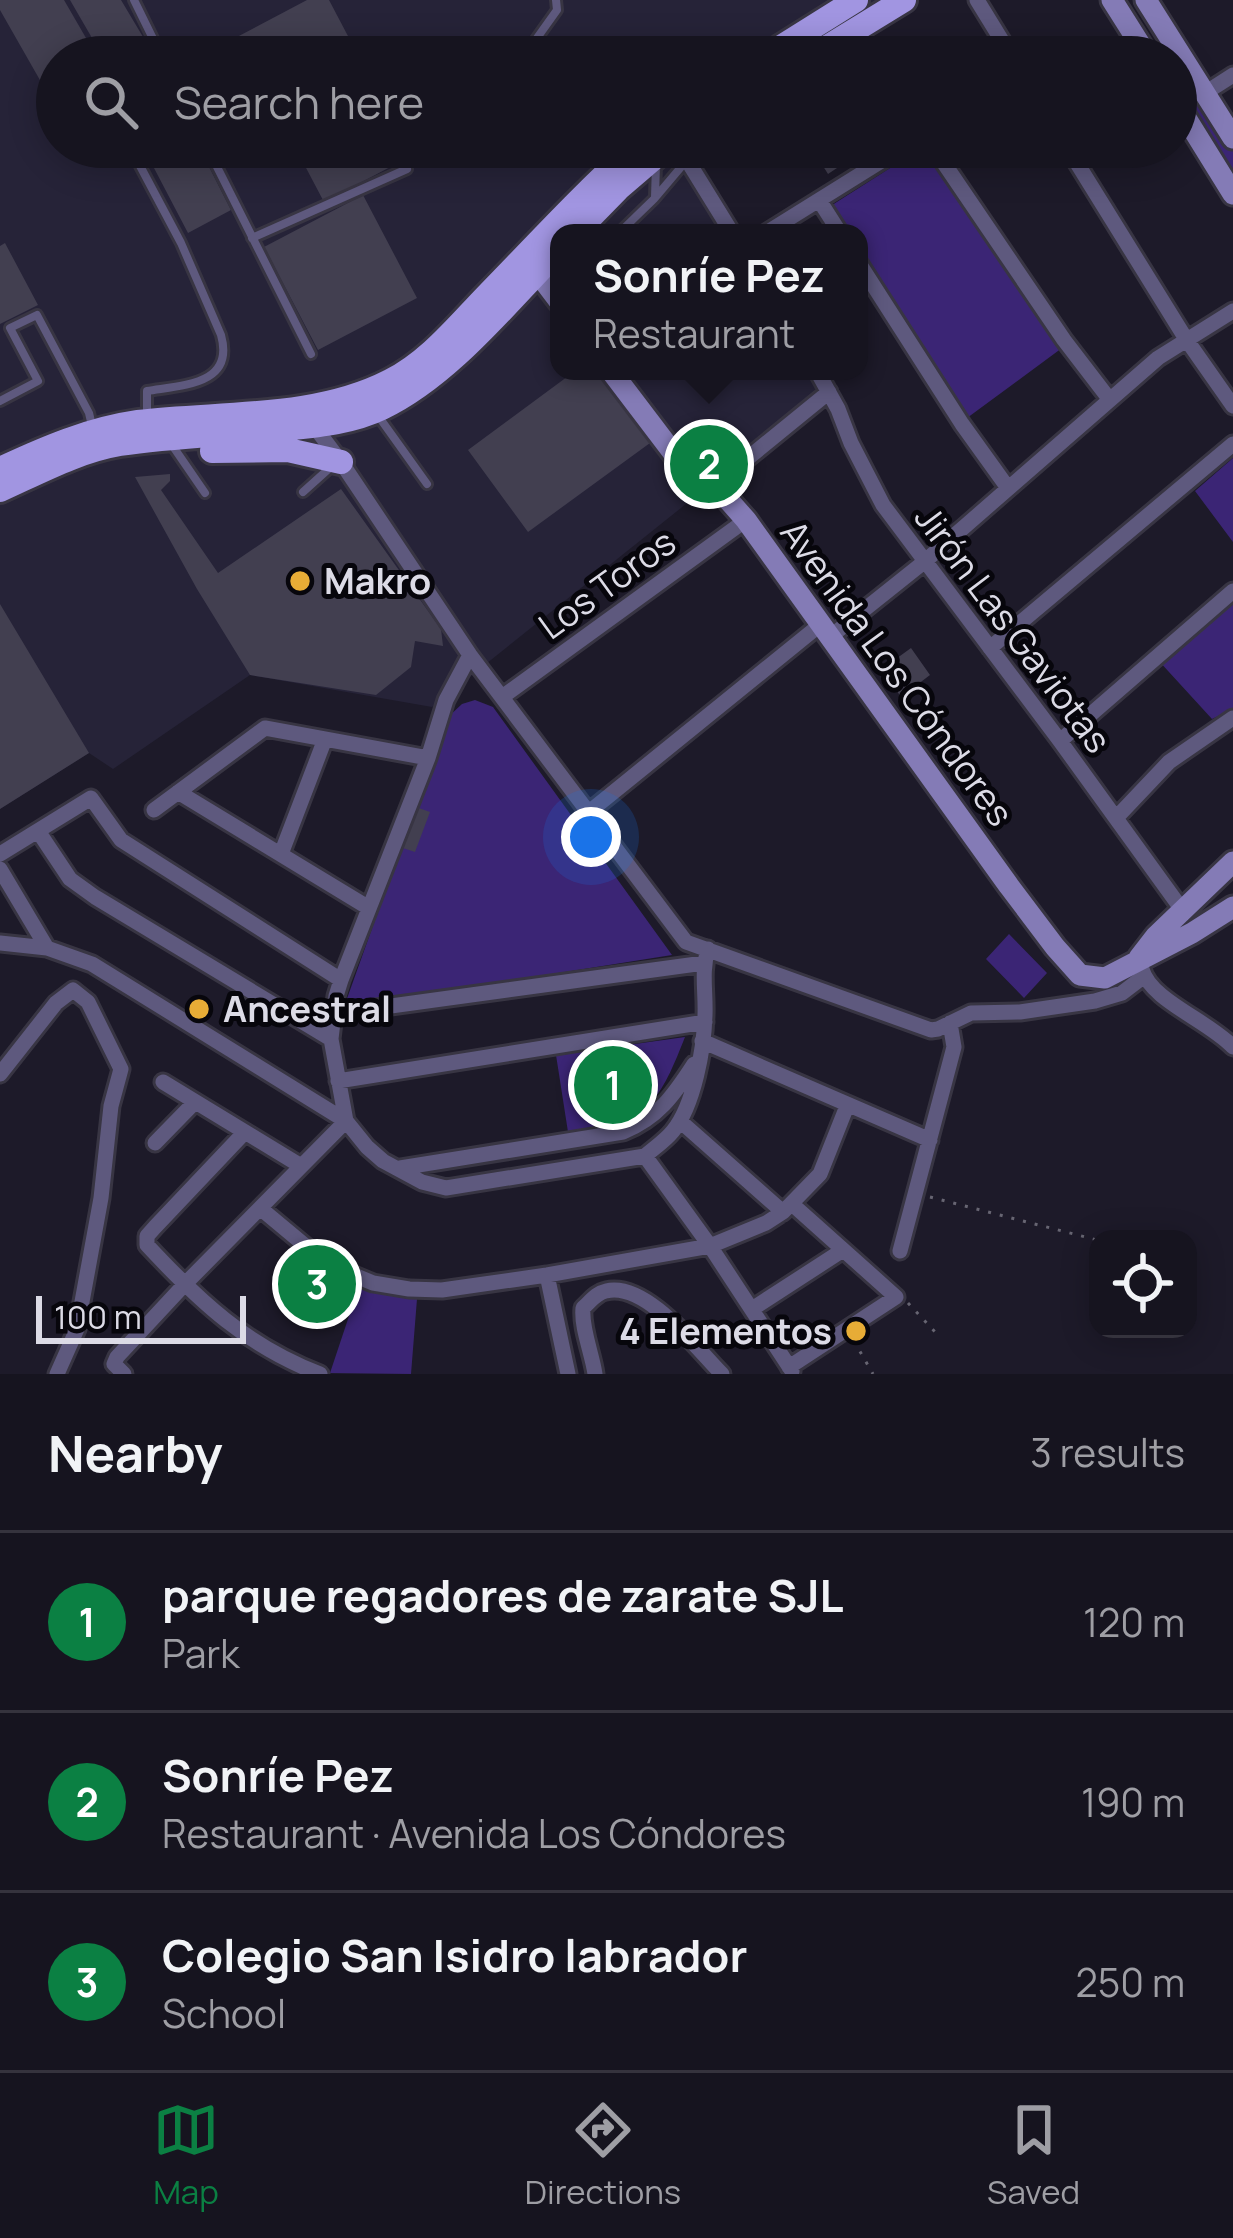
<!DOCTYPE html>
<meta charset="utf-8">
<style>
:root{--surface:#16141f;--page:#1f1d28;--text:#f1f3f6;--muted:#9e9ea4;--line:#35333d;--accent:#0b8043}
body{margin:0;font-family:Manrope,sans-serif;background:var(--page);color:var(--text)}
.controls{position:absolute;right:36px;bottom:36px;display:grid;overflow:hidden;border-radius:24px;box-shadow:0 6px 30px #0003}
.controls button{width:108px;height:108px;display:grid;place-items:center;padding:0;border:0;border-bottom:3px solid var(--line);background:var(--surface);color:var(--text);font:60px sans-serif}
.scale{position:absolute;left:36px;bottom:30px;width:210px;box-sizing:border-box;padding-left:12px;border:6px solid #dcdbe6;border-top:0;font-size:33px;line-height:42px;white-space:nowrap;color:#dcdbe6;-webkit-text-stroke:9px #07060c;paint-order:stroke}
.you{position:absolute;left:591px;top:837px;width:42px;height:42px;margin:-30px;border:9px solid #fff;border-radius:50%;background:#1a73e8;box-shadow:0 0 0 18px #1a73e833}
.badge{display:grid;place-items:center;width:78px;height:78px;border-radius:50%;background:var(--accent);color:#fff;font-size:39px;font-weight:700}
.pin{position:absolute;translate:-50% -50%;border:6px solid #fff;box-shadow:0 3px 12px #0006}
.popup{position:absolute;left:550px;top:224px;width:318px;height:156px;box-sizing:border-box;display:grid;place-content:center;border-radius:24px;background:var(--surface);filter:drop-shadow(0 3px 9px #0005);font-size:39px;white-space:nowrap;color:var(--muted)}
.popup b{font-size:45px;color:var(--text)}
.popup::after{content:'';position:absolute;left:50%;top:100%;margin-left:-24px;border:24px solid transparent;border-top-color:var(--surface)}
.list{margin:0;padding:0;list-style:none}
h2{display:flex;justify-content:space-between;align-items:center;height:156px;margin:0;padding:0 48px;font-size:51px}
h2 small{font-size:39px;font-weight:400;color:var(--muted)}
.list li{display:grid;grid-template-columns:78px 1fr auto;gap:36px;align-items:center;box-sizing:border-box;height:180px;padding:0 48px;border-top:3px solid var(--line)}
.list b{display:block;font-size:45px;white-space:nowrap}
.list p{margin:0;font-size:39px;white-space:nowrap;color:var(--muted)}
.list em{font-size:39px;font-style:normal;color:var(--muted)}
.icon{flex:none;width:66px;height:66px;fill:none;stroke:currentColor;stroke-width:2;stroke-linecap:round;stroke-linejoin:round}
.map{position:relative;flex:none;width:1233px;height:1374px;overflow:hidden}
.search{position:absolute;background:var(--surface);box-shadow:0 6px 30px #0003;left:36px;right:36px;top:36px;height:132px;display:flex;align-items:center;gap:30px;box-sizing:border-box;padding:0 42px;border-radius:66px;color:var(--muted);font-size:45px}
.sheet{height:696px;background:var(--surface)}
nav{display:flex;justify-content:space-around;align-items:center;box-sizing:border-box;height:168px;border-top:3px solid var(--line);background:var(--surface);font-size:33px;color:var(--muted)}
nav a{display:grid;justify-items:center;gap:6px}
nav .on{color:var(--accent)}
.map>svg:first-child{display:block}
.built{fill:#262338}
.green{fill:#3b2575}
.building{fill:#423f50}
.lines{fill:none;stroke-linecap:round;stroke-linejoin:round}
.service-casing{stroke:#383543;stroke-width:14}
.minor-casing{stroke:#383543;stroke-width:21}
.secondary-casing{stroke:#383543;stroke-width:27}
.primary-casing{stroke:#383543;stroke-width:30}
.path{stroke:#676572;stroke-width:3;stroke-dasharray:3 9;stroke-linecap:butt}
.service{stroke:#5e597e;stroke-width:8}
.minor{stroke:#5e597e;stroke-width:15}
.secondary{stroke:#847bb6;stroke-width:21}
.primary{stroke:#a195e1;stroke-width:24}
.poi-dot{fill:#e7ac36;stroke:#07060c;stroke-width:4.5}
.labels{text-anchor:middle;stroke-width:10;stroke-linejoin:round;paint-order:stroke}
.poi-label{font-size:36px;font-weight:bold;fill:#dcdbe6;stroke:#07060c;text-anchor:start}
.street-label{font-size:36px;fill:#dcdbe6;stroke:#07060c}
</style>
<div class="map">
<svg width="1233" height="1374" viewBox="0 0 1233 1374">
<rect width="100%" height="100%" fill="#1d1a29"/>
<path class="built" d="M0,0H883L791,57H57V147H680L730,233H559V371H809L820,390L696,496L432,707L250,675L113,769L89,753L0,809Z"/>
<path class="green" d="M1176,58L1233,150V182L1176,90Z
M923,147L1062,348L967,418L859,252V233H846L829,207Z
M1233,458V542L1195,491Z
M1233,595V709L1212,719L1158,660Z
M475,700L493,707L672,955L344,1007L447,718L462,704Z
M1009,934L1047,973L1024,998L986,959Z
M685,1037C656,1111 647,1119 568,1132L556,1055Z
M358,1289L417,1299L411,1374L330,1373Z"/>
<path class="building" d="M0,0H64L97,57H57V110L0,10Z
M70,0H121L155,57H103Z
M307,0H329L359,57H247L237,37Z
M143,147H199L231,210L188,233Z
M295,147H406L411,156L324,202Z
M747,147H766L772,157L758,165Z
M829,147H837L846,162L828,174L816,155Z
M363,195L417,298L318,350L264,247Z
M5,243L38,305L0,324V246Z
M575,371H597L650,443L528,532L468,450Z
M170,474V481L161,490L218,573L341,489L441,629L443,646L415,641L411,667L376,695L250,675L197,589L135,477Z
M0,604L89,753L0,809Z
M911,648L930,675L901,697L882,669Z
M416,807L430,812L415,852L403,848L407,838L404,837Z"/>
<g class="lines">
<g class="service-casing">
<path id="service" d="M134,0L162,57
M520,57L532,45L557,10L556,0
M130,147L181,243L221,335C235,385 183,385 147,391V414
M207,147L311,354
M655,197L656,164
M619,233L654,199L687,160
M252,238L407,169
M0,401L38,381L10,328L37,315L89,413L93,430
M379,417L427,484
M172,445L205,493
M303,492L333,465"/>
</g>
<g class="minor-casing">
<path id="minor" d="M977,0L1012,57
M1205,93L1233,75
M679,147L732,233
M933,147L1064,340L1110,400
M1067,147L1186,339L1233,406
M819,200L840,233
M766,233L904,147
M859,263L962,424L1008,488
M817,371L838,409L851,443L883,505L1060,741L1183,911
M311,422L341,462L470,655L686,942L931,1030L938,1029L971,1013L1020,1012L1095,1001L1122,993L1143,977
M715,485L829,392
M830,637L924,562L1158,358L1233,311
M990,648L1233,444
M470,655L446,700L428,758L341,980L336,996L331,1039L346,1121L367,1147L383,1161L422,1182L446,1188L645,1156C654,1148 665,1141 673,1131C694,1105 704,1049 705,1015C706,992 701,972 708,949
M502,697L746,520
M1060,741L1233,591
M178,792L369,908
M154,810L265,728L428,758
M589,812L821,624
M1116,818L1169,762L1233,718
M38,831L70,879L95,897L331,1039
M0,854L91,798L121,840L341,980
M281,854L325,739
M0,869L47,948
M0,943L47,948L92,964L346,1121
M1142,969C1150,1000 1209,1021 1233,1047
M333,1014L704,963
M702,1041L930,1140
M0,1074L56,1003L73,990L88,1002L121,1069L111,1106L101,1198L77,1329L57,1374
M338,1081L705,1022
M163,1082L301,1166
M680,1121L783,1212
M244,1133L155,1227L147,1236V1245C200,1302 247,1346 320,1374
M155,1143L195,1102
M645,1156L710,1246L792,1371
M400,1168L623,1132C658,1118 674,1095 694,1064
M260,1208L308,1248L342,1270L373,1283L409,1289L442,1290L547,1275L710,1246L766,1223L783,1212L820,1174L847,1106
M900,1251L954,1047L950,1023
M547,1275L568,1374
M752,1309L843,1250
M789,1367L896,1297L792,1204
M124,1374L114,1364L117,1357L184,1285L346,1121
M595,1374C592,1353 581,1328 583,1308C590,1302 596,1293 606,1291C646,1281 697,1349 722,1374"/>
</g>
<g class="secondary-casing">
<path id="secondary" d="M1112,0L1148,57
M1146,0L1233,138
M1176,102L1233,194
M537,272L559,301
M611,371L674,454L695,476L715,485L746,520L1009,886L1055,947L1080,975L1105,978L1192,933L1233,907
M1139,958L1156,936L1233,862"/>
</g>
<g class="primary-casing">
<path id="primary" d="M765,57L856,0
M811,57L904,0
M575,233L618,189L667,147
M212,451L288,450L341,462
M0,469C45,448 89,429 138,422C221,412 314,420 390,381C429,361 456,327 486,296C535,246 582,194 635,147
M0,490C38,473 78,451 120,444C171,436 224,435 275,430C311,426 349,424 382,408C449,376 507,303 559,250"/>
</g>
<path class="path" d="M930,1197L1097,1240
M908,1303L936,1333
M854,1341L873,1374"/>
<use href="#service" class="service"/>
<use href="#minor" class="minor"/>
<use href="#secondary" class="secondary"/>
<use href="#primary" class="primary"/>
</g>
<g class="poi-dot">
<circle cx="300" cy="581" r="12"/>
<circle cx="199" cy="1009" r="12"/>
<circle cx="856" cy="1331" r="12"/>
</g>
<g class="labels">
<g class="poi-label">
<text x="324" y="594">Makro</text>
<text x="223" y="1022">Ancestral</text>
<text x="832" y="1344" text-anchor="end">4 Elementos</text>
</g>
<g class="street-label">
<text transform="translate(607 584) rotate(-36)" y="13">Los Toros</text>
<text transform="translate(1013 629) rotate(53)" y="13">Jirón Las Gaviotas</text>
<text transform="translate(897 673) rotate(54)" y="13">Avenida Los Cóndores</text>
</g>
</g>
</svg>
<div class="controls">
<button><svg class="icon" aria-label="locate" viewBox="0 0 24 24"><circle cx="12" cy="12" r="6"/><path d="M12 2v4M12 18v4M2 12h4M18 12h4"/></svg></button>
</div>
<div class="scale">100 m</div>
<div class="you"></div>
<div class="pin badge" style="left:613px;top:1085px">1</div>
<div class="pin badge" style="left:709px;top:464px">2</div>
<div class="popup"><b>Sonríe Pez</b>Restaurant</div>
<div class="pin badge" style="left:317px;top:1284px">3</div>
<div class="search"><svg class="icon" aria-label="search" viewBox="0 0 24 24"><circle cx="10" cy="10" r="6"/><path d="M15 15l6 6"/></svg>Search here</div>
</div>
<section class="sheet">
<h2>Nearby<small>3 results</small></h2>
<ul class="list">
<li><span class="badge">1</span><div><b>parque regadores de zarate SJL</b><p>Park</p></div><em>120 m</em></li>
<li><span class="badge">2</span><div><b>Sonríe Pez</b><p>Restaurant · Avenida Los Cóndores</p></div><em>190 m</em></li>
<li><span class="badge">3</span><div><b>Colegio San Isidro labrador</b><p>School</p></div><em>250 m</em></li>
</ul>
</section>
<nav>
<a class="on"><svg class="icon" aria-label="map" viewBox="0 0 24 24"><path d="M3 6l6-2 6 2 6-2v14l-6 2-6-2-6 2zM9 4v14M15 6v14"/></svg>Map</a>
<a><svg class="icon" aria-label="directions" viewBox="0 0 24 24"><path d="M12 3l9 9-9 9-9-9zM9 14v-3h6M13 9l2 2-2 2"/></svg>Directions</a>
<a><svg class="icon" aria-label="saved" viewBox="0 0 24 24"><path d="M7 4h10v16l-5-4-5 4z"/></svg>Saved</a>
</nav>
